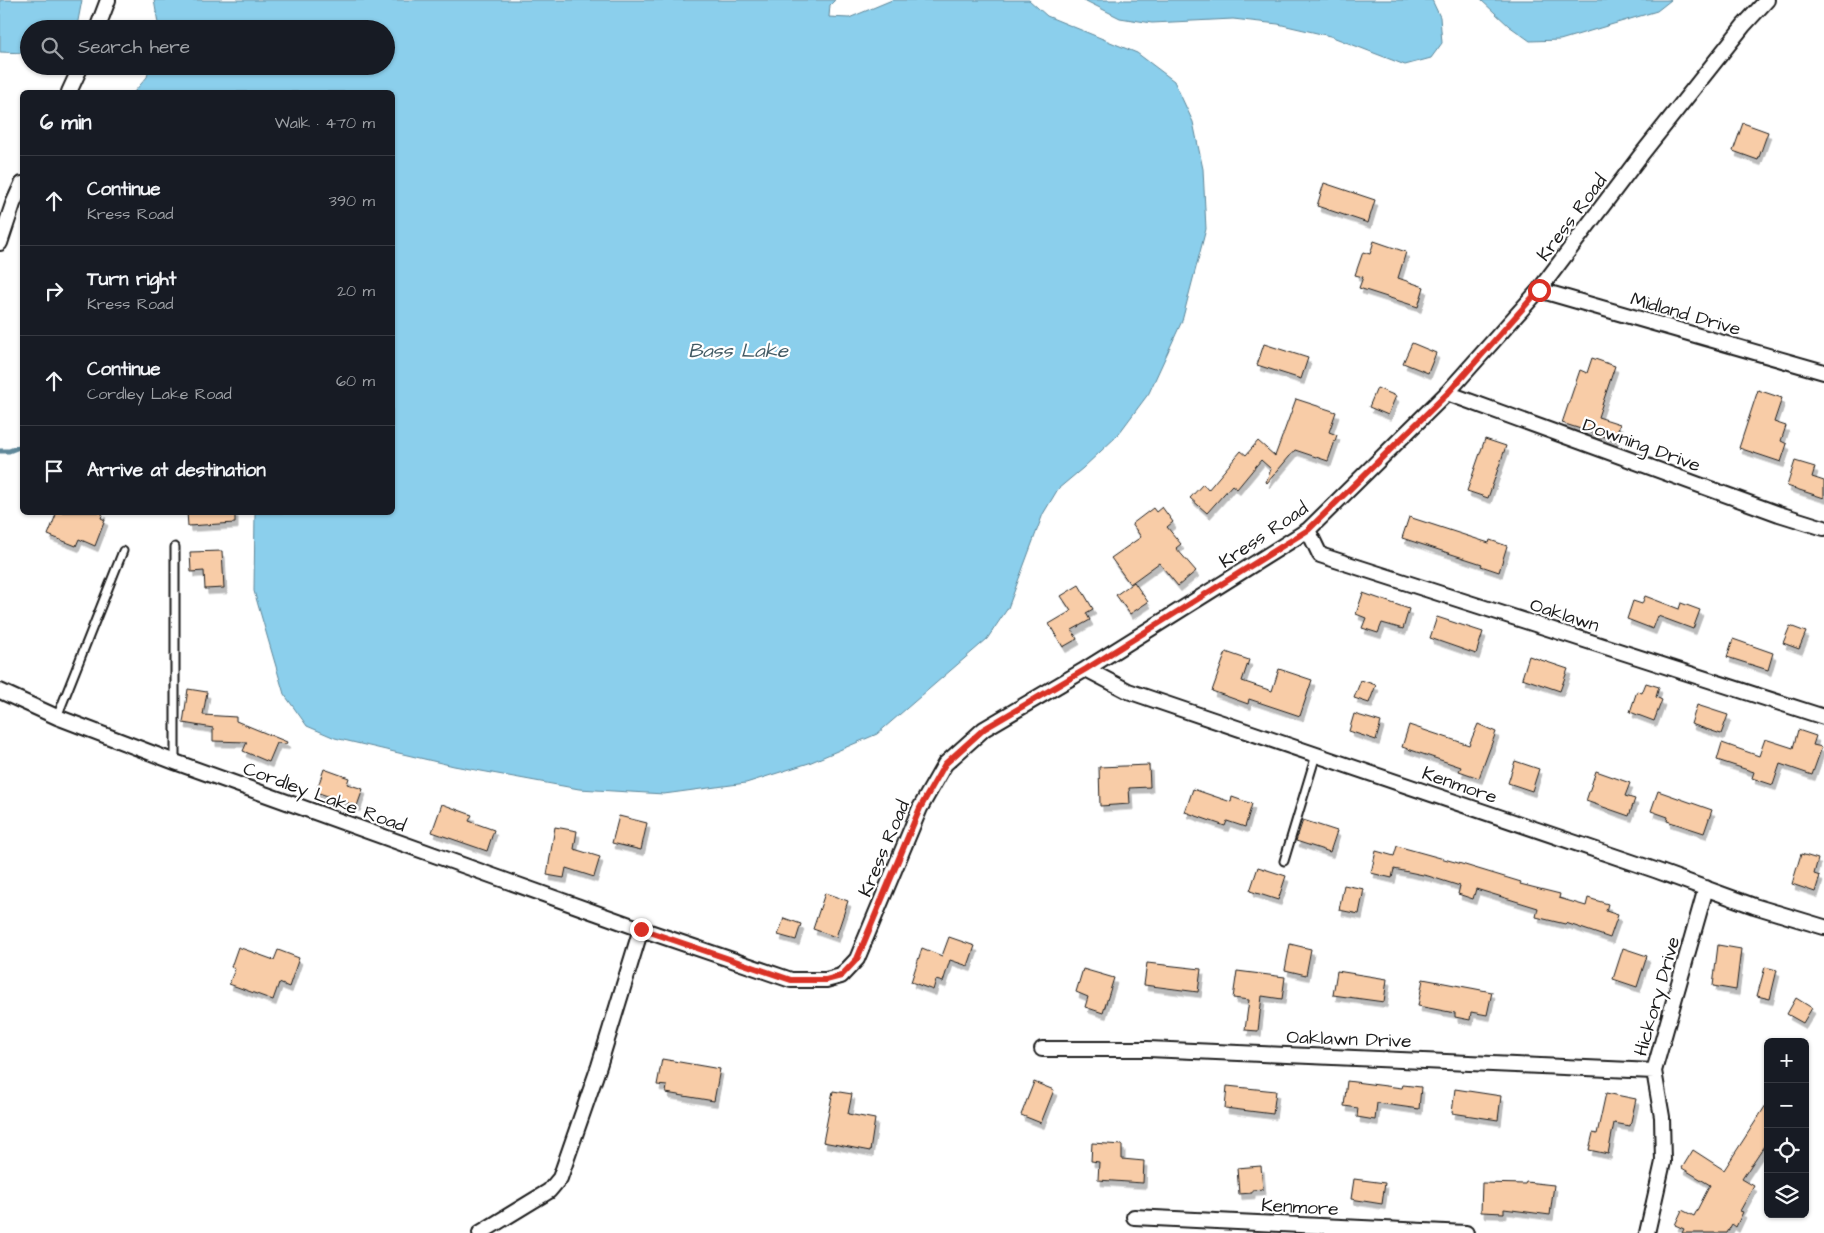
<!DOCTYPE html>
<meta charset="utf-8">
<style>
:root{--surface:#171b24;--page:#242831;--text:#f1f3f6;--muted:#9ea1a6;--line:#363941}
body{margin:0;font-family:"Architects Daughter",sans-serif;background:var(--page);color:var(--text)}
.controls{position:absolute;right:15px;bottom:15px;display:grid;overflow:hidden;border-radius:8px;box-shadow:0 1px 4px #0004}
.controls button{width:45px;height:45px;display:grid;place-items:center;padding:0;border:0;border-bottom:1px solid var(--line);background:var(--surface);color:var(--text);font:25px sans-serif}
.stop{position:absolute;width:15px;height:15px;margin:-11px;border:4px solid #d93025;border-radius:50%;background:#fff}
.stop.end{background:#d93025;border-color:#fff;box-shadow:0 1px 5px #0008}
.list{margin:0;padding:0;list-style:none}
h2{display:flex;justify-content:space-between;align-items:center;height:65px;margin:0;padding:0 20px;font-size:21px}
h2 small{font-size:16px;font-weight:400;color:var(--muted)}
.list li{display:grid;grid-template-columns:32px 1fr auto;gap:15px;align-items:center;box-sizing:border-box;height:90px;padding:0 20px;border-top:1px solid var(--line)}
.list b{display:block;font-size:19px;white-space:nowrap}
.list p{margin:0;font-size:16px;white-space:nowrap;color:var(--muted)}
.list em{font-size:16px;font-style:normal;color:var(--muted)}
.icon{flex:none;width:28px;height:28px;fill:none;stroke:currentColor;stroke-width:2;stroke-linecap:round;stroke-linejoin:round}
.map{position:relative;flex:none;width:1824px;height:1233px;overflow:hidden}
.search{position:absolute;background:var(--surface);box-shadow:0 1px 4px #0004;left:20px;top:20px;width:375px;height:55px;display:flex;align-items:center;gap:12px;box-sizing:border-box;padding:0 18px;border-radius:28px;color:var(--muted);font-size:19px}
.panel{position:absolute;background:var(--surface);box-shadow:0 1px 4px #0004;left:20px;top:90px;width:375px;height:425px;border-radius:8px}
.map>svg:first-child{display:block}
.water{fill:#8bcfec;stroke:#5f8799}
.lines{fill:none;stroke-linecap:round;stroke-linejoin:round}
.stream{stroke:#5f8799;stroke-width:5}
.building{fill:#f8cca7;stroke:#1c1c1c;filter:url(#shadow)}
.service-casing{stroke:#1c1c1c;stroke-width:11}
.minor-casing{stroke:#1c1c1c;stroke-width:18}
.service{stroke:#fff;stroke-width:7}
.minor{stroke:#fff;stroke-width:14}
.route{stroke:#d93025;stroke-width:6}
.labels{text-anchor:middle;stroke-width:4.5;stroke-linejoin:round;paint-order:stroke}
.street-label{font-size:19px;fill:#1c1c1c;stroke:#fff}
.water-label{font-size:20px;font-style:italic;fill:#435b65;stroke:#fff}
</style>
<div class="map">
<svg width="1824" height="1233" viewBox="0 0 1824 1233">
<defs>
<filter id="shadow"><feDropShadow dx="3" dy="5.5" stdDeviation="0" flood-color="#0004"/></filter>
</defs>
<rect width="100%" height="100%" fill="#fff"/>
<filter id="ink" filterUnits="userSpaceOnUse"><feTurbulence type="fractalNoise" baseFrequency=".02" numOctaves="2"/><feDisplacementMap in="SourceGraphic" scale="10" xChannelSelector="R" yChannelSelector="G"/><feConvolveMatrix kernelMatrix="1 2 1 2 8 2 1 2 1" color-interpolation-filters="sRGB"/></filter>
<g filter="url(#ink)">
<path class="water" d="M0,0H82L77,26L75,29H29V53H26L0,52Z
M154,0H835L830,5L829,17L849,18L892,0H1029L1047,16L1137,53L1174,81L1193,122L1203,169L1206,229L1182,321L1149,393L1117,436L1083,468L1058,489L1043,514L1008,608L987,639L877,734L809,763L746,783L664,794L579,789L454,766L335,738L307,726L284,694L254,591L255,513L392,512V92H134L147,77L150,66H386V29H159Z
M1084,0H1432L1440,17L1442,43L1431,58L1405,65L1330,36L1278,24L1233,19L1152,23L1120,18Z
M1481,0H1671L1657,11L1560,40L1530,41L1509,26Z"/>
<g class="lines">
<path class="stream" d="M0,451H9L22,446"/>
</g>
<path class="building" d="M1743,123L1768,132L1758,160L1733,151Z
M1324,183L1375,200L1368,223L1317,206Z
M1374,241L1406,252L1398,278L1424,287L1418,307L1359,288L1363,277L1355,275L1363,252L1370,254Z
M1412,343L1436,353L1428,373L1403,363Z
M1264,344L1308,358L1301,379L1257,365Z
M1592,358L1615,366L1598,417L1620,424L1615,440L1562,423L1580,370L1587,373Z
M1377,388L1396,396L1388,415L1369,407Z
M1758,390L1782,398L1774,422L1786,426L1781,441L1787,444L1781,462L1739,448Z
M1296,399L1336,412L1329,432L1337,435L1328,461L1295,450L1267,483L1266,482L1271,469L1261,460L1237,489L1232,485L1207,513L1190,498L1203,484L1208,490L1241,451L1246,455L1258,441L1275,456Z
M1485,439L1506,446L1488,498L1467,491Z
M1795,461L1815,467L1812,477L1824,481V498L1787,486Z
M1162,507L1173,522L1167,527L1181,544L1176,548L1196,571L1178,586L1159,563L1130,584L1111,558L1141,537L1132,524L1153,508L1156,512Z
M57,512H103L101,518L105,520L95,546L79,539L76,546L48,535Z
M187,512H235V523L188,526Z
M1409,517L1489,543L1490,540L1507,546L1499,572L1481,566L1482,564L1402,538Z
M222,551L224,588L205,589L204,571L191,572L190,552Z
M1134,582L1148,602L1130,614L1116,595Z
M1079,585L1093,609L1086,613L1090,620L1072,630L1077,639L1063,647L1049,624L1071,611L1061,596Z
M1363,593L1409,609L1403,629L1382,623L1378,633L1362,628L1366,618L1356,614Z
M1645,596L1679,609L1681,603L1700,610L1693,629L1658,616L1653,629L1627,619L1633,601L1642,604Z
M1437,617L1483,632L1476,654L1430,638Z
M1790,626L1806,632L1799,649L1783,643Z
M1733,639L1773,653L1768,670L1727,657Z
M1226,652L1249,660L1242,681L1272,691L1279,669L1312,680L1300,716L1249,699L1248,704L1212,691Z
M1529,656L1568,669L1560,691L1522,678Z
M1361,680L1376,685L1369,703L1354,698Z
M1646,683L1659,687L1656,697L1662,700L1654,721L1630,712L1637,691L1642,693Z
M188,689L207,692L203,715L236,717V721L287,742L286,744L277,743L269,762L243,751L247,742L213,741V728L183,723Z
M1697,705L1728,715L1721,734L1691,724Z
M1354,714L1381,722L1376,740L1349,731Z
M1478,724L1496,732L1479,778L1459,771L1461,767L1402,747L1409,725L1469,745Z
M1798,730L1816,736L1813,745L1822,747L1812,775L1780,764L1773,785L1752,778L1754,772L1717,760L1722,743L1759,756L1765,739L1793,748Z
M1515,761L1539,769L1532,791L1508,783Z
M1149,765L1150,787L1129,788L1130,804L1100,806L1099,767Z
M324,769L349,778L347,784L363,789L357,806L316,792Z
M1596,771L1630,783L1625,796L1635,799L1629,816L1586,801Z
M1193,789L1231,802L1232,797L1252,804L1245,827L1227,821L1225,826L1185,812Z
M1658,791L1712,810L1704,833L1667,821L1668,817L1651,811Z
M442,804L472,815L469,821L494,830L487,851L432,832Z
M619,816L647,823L641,850L612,843Z
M1303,820L1337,831L1330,852L1296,841Z
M555,827L577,831L574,849L600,857L594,877L566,868L564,878L547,875Z
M1397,846L1455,862L1521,882L1520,884L1560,894L1559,898L1586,906L1588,898L1608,904L1606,911L1618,915L1610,938L1566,923L1565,924L1536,917L1538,908L1476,889L1473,899L1458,894L1460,886L1428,876L1394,869L1392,878L1371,873L1376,851L1394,856Z
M1801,854L1818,859L1814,874L1820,876L1815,892L1792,884Z
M1258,867L1286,876L1278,900L1250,891Z
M1344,885L1364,889L1359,914L1339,910Z
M825,893L848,901L836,937L813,929Z
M784,918L801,924L796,940L778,935Z
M949,937L975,946L968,966L950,960L943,982L936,980L933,990L911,982L922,948L942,956Z
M1290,944L1311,949L1306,975L1285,970Z
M1718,945L1741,949L1736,990L1713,986Z
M238,947L274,960L278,950L299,958L289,987L279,983L273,1000L229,984L235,969L231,967Z
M1623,948L1647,956L1637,987L1613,979Z
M1147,963L1201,969L1198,992L1144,985Z
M1765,967L1777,970L1770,999L1757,996Z
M1083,969L1114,978L1103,1013L1085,1007L1088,997L1076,992Z
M1237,971L1285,977L1282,999L1262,996L1258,1031L1245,1030L1249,1000L1233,998Z
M1337,971L1387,979L1384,1002L1333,995Z
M1423,979L1492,992L1487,1015L1471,1012L1470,1020L1455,1017V1013L1418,1006Z
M1796,998L1812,1008L1803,1023L1787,1014Z
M662,1059L720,1069L714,1101L666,1093L667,1086L657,1085Z
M1347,1081L1402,1088L1403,1085L1421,1087L1419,1109L1377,1103L1375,1120L1357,1117L1358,1108L1344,1106Z
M1034,1082L1054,1090L1041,1123L1021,1115Z
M1227,1086L1276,1091L1273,1114L1225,1108Z
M1455,1089L1501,1096L1498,1120L1452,1113Z
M833,1091L852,1094L848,1114L875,1119L870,1151L823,1142Z
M1606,1093L1636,1099L1630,1126L1614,1123L1608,1154L1589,1150L1593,1133L1597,1134Z
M1768,1102V1140L1742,1179L1754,1186L1740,1211L1743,1212L1736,1227L1732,1224L1727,1233H1682L1684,1229L1675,1225L1682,1210L1694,1216L1710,1185L1682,1168L1693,1150L1724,1170Z
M1092,1143L1122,1145V1159L1144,1161L1143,1183L1098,1180L1099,1162L1091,1161Z
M1261,1166L1263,1189L1252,1190V1193L1239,1194L1237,1168Z
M1354,1179L1385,1183L1382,1204L1351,1199Z
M1526,1182L1554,1185L1550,1215L1504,1209V1213L1481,1212L1482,1183L1525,1184Z"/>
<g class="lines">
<g class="service-casing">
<path id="service" d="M57,717L123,551
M175,762V547
M1284,861L1316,755"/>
</g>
<g class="minor-casing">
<path id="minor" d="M97,29L108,0
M69,92L81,66
M0,243L13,204L22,184
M1539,290L1824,372
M1447,393L1779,514L1824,528
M1308,530L1320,555L1824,717
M1086,669L1128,691L1655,870L1754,906L1824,927
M0,691L57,717L175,762L641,929L791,980H826L841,976L857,959L920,808L945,764L984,729L1086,669L1308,530L1447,393L1539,290L1641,155L1744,25L1767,0
M1042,1049H1148L1654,1071
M1134,1217L1466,1233
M480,1233L549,1191L560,1178L599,1066L641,929
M1647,1233L1663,1162L1662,1117L1654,1071L1706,888"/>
</g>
<use href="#service" class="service"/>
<use href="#minor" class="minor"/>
</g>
</g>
<g class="lines" filter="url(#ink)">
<path class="route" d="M641,929L791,980H826L841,976L857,959L920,808L945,764L984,729L1086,669L1308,530L1448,393L1539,290"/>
</g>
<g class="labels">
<g class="street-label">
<text transform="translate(1571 217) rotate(-53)" y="7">Kress Road</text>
<text transform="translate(1686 313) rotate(16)" y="7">Midland Drive</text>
<text transform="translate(1642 444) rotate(20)" y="7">Downing Drive</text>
<text transform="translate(1263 534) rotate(-34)" y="7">Kress Road</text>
<text transform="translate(1565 614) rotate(18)" y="7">Oaklawn</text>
<text transform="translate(1460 784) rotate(19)" y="7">Kenmore</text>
<text transform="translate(325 796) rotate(20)" y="7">Cordley Lake Road</text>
<text transform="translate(883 848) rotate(-67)" y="7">Kress Road</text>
<text transform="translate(1656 996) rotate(-74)" y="7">Hickory Drive</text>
<text transform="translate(1349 1038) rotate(2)" y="7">Oaklawn Drive</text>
<text transform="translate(1300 1206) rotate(3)" y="7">Kenmore</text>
</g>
<g class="water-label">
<text x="738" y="357">Bass Lake</text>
</g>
</g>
</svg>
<div class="controls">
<button>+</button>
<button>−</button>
<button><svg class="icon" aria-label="locate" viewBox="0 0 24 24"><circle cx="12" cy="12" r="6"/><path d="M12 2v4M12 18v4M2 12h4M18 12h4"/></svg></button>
<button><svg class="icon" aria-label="layers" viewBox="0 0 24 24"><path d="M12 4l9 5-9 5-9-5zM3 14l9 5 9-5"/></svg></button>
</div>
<div class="stop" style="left:1539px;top:290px"></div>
<div class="stop end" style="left:641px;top:929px"></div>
<div class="search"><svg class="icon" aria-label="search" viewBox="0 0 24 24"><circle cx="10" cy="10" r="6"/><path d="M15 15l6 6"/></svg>Search here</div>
<section class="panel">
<h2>6 min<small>Walk · 470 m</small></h2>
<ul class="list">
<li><svg class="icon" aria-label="ahead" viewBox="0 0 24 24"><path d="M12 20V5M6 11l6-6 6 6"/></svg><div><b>Continue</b><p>Kress Road</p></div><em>390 m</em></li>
<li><svg class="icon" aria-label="right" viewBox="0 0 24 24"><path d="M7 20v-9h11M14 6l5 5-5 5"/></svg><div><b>Turn right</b><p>Kress Road</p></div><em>20 m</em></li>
<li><svg class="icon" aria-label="ahead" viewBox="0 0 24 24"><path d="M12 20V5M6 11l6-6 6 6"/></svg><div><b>Continue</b><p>Cordley Lake Road</p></div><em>60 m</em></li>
<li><svg class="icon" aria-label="arrive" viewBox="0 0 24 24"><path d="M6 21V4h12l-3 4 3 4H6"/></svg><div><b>Arrive at destination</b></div></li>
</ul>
</section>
</div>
